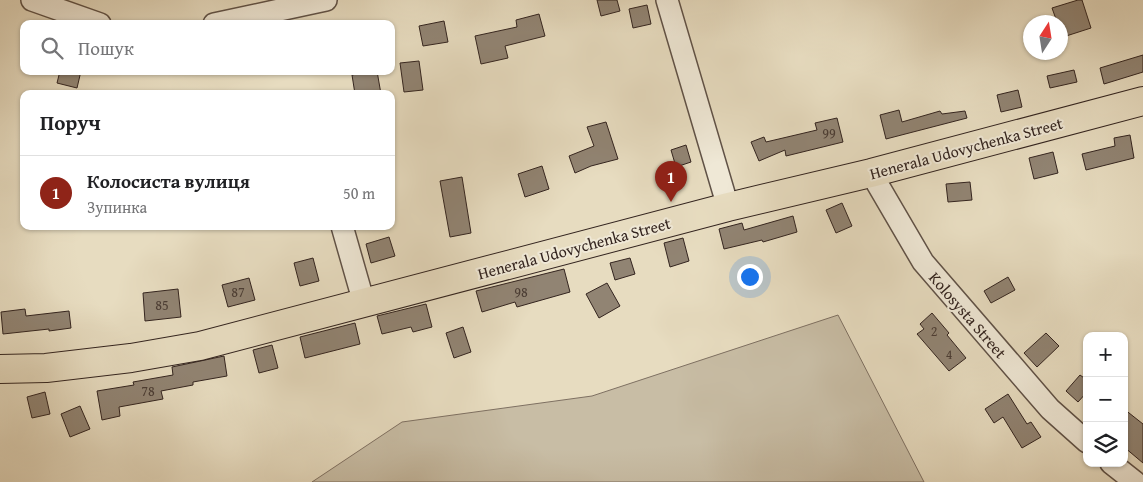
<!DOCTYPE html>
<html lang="uk">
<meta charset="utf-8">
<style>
:root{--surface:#fff;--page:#f6f6f6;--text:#202124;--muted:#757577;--line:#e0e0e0;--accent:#8f2418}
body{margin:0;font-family:"Gentium Book Plus",serif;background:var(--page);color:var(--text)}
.controls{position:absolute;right:15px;bottom:15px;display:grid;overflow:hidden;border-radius:10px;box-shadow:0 1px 4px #0004}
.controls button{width:45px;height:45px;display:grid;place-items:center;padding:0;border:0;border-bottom:1px solid var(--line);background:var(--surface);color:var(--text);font:25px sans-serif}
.compass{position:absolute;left:1023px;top:15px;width:45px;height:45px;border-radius:50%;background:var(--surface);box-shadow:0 1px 4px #0004;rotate:12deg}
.you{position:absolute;left:749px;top:276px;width:18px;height:18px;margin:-12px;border:4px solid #fff;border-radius:50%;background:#1a73e8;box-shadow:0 0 0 8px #1a73e833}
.badge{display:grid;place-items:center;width:32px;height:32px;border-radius:50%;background:var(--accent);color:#fff;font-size:16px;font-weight:700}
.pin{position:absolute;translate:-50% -41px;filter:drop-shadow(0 1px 2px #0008)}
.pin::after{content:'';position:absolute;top:26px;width:18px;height:15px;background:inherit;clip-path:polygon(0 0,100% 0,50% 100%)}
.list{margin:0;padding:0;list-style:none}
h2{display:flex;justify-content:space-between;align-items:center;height:65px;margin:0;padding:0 20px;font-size:21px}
h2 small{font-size:16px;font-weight:400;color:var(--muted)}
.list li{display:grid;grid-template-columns:32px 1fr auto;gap:15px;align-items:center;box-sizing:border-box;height:75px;padding:0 20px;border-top:1px solid var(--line)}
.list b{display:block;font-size:19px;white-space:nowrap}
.list p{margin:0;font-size:16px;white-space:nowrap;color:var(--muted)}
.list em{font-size:16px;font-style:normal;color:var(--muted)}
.icon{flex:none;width:28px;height:28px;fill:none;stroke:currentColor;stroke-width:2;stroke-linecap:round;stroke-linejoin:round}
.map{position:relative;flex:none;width:1143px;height:482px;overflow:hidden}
.search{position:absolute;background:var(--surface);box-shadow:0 1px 4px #0004;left:20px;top:20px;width:375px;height:55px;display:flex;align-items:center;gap:12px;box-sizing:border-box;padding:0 18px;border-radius:10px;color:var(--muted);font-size:19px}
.panel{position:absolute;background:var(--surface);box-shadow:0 1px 4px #0004;left:20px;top:90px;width:375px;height:140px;border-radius:10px}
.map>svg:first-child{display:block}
.green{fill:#c8bda5;stroke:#7e7062}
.building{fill:#918473;stroke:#33241f}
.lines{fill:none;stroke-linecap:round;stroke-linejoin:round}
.minor-casing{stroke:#605247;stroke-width:24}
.major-casing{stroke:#33241f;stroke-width:30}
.minor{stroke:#efe8d6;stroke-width:21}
.major{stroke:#e7dcc0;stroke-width:28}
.labels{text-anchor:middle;stroke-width:4;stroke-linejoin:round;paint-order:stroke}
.number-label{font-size:14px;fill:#4a3c34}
.street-label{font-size:16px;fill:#33241f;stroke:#efe8d6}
</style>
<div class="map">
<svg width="1143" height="482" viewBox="0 0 1143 482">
<rect width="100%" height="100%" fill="#e7dcc0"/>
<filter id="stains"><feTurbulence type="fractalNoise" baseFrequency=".004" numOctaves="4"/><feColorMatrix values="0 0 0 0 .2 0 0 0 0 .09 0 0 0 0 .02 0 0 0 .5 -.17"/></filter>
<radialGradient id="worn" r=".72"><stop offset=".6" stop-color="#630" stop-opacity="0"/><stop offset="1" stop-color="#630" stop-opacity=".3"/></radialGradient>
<path class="green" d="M838,315L924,482H312L402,422L592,396Z"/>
<path class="building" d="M597,0H617L620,11L601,16Z
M1078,0H1082L1091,28L1060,38V22H1057L1052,8Z
M647,5L651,24L633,28L629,9Z
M539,14L545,36L505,46L508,58L481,64L475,36L517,27L516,20Z
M444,21L448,42L423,46L419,26Z
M1143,55V72L1104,84L1100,68Z
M419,61L423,90L404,92L400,63Z
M1074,70L1077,82L1050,88L1047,76Z
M60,71H81L77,88L57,83Z
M372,71H377L381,94H355L352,75Z
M1018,90L1022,107L1001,112L997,95Z
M899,110L902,122L940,111L942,114L965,111L967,118L886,139L880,115Z
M837,118L843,142L786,156L785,150L759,161L751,142L764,137L766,142L817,130L815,123Z
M606,122L618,159L591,166L575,173L569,156L594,146L587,127Z
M1130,135L1134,158L1086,170L1082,154L1115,146L1114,138Z
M686,145L691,162L676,167L671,150Z
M1053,152L1058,173L1034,179L1029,158Z
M542,166L549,189L525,197L518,174Z
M462,177L471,233L450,237L440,181Z
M970,182L972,200L948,202L946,184Z
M842,203L852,226L836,233L826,210Z
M793,216L797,232L763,242L762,240L724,249L719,229L742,223L744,230Z
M389,237L395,256L371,263L366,244Z
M683,238L689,261L670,267L664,243Z
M313,258L319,281L300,286L294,263Z
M630,258L635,274L615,280L610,263Z
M564,269L570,292L517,307L515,302L482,312L476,291Z
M1008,277L1015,290L991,303L984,291Z
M249,278L255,300L228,307L222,285Z
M607,283L620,306L599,318L586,294Z
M178,289L181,317L145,321L143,293Z
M426,304L432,327L413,332L411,327L382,334L377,316Z
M25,309L26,316L69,311L71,328L49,331V329L3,334L1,312Z
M932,313L949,333L947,335L966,358L949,371L917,334L924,329L920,324Z
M355,323L360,344L305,358L300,337Z
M463,327L471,352L454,358L446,333Z
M1046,333L1059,346L1037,367L1024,353Z
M272,345L278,368L259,373L253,350Z
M224,356L227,376L193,382V385L161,391L163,399L119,407L120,416L102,420L97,391L134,385L133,382L173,375L172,367Z
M1080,375L1087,380V392L1078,402L1066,391Z
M45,392L50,414L32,418L27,397Z
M1008,394L1027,424L1031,422L1041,437L1022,448L1003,417L994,423L985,409Z
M80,406L90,429L70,437L61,414Z
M1124,409L1143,424V463L1124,447Z"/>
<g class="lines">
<g class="minor-casing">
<path id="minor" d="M32,0L100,24
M667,0L728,207
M214,24L326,0
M871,173L923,262L1050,409L1087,442
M342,226L364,303
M1111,463L1135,482"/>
</g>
<g class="major-casing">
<path id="major" d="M0,369L46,368L131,358L200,346L728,207L871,173L1143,101"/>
</g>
<use href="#minor" class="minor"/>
<use href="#major" class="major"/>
</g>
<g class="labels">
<g class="number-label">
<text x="829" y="138">99</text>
<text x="238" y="297">87</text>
<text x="521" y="297">98</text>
<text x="162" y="310">85</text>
<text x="934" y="336">2</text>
<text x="949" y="359">4</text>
<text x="148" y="396">78</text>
</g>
<g class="street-label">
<text transform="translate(966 148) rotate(-15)" y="6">Henerala Udovychenka Street</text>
<text transform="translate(574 248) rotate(-15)" y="6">Henerala Udovychenka Street</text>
<text transform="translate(968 315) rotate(49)" y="6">Kolosysta Street</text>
</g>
</g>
<rect width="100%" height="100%" filter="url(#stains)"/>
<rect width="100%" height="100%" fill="url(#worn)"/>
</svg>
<div class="controls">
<button>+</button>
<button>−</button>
<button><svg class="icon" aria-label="layers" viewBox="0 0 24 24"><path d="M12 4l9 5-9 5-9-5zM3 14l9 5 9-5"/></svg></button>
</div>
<svg class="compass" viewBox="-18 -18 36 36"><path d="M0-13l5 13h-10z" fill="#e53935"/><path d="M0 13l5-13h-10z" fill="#757577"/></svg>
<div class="you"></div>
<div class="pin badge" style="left:671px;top:202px">1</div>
<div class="search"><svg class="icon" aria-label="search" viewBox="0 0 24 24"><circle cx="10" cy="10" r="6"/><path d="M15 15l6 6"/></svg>Пошук</div>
<section class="panel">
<h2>Поруч<small></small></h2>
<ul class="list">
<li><span class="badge">1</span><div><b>Колосиста вулиця</b><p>Зупинка</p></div><em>50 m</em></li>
</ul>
</section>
</div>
